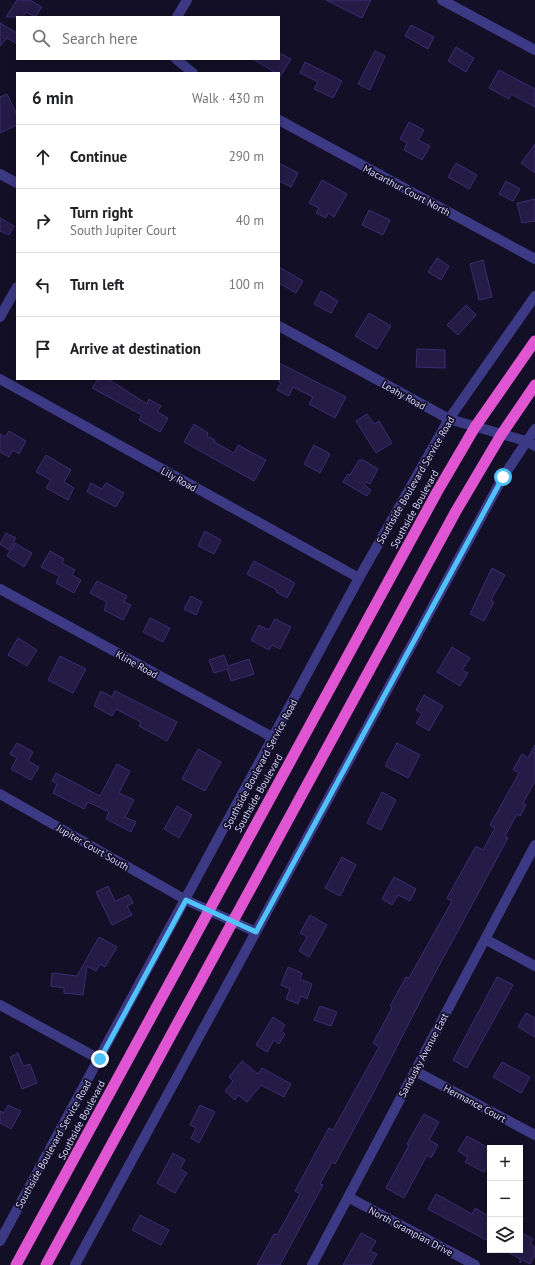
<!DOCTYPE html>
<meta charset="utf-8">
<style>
:root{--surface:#fff;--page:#f2f2f2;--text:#202124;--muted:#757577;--line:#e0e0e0}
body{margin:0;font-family:"PT Sans",sans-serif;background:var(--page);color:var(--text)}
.controls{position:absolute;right:12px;bottom:12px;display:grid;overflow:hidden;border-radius:0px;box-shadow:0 2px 10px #0003}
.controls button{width:36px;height:36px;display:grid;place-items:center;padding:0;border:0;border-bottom:1px solid var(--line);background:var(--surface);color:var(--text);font:20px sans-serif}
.stop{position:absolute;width:12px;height:12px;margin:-9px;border:3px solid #4fc3f7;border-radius:50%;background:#fff}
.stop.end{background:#4fc3f7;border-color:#fff;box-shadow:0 1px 4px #0008}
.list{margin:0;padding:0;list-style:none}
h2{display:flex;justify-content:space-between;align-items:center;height:52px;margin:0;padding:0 16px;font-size:17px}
h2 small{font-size:13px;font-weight:400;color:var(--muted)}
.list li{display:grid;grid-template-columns:26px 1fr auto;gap:12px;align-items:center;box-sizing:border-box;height:64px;padding:0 16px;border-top:1px solid var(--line)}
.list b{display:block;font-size:15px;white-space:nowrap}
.list p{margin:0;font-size:13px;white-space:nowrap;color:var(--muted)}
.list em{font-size:13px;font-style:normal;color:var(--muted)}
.icon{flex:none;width:22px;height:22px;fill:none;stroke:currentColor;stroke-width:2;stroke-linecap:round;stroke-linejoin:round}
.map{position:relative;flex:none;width:535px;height:1265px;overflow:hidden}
.search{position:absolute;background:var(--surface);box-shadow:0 2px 10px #0003;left:16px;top:16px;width:264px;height:44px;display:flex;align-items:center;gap:10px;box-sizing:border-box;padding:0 14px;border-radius:0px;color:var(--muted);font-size:15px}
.panel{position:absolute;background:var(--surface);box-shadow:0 2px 10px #0003;left:16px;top:72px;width:264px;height:308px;border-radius:0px}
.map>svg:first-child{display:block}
.building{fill:#241b47;stroke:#3b2d73}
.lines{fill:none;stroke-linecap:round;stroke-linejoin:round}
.minor{stroke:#3d3a85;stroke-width:10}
.trunk{stroke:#e055d1;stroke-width:11}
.route{stroke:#4fc3f7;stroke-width:5}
.labels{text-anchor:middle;stroke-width:3.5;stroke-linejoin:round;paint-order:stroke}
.street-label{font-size:10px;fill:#d9d4ff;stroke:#130f26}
</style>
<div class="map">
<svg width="535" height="1265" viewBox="0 0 535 1265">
<rect width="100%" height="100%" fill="#130f26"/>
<path class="building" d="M17,0H30L42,7L35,17L26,12L23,17H6Z
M326,0H371L362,18Z
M0,23L17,33V44L7,38L0,46Z
M411,25L434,37L428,49L405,36Z
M456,47L474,58L466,72L448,61Z
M375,51L385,56L370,90L358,84Z
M279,53L291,59L279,78V73H276L253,59H279Z
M305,62L342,81L333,98L314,89L318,82L300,73Z
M499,70L535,89V107L511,94L509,99L489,88Z
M7,94L17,115V125L0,133V97Z
M409,122L424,130L418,140L430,146L422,160L404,150L407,143L400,139Z
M535,144V173L521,163Z
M279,163L298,173L291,187L279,181Z
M456,163L477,175L469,189L448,177Z
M322,180L347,194L334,217L328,213L326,218L316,213L319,208L309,203Z
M506,181L520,189L513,201L499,194Z
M535,199V221L522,223L517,203Z
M369,210L390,220L383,235L362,225Z
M0,218L14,226L9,235L0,231Z
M437,258L449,266L441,280L428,272Z
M483,260L492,297L479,300L470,264Z
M279,267L303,281L296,293L279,283Z
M321,291L338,301L331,313L314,304Z
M466,305L476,315L458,335L447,325Z
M369,313L391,326L377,349L355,336Z
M417,349L445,350V368L416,367Z
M279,363L346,397L335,418L309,404L313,397L293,387L289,396L277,390L281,383L279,382Z
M98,379H108L147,404L149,399L161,406L157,412L168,418L160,432L139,420L142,415L92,388Z
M367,414L374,424L379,421L392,443L376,453L356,421Z
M194,424L208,433L207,436L215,440L214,442L234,453L238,445L266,460L254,481L184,442Z
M9,431L26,441L19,454L13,450L9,457L0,452V434L5,437Z
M314,445L330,454L320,473L304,464Z
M46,455L71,470L64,482L74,488L68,500L46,488L51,480L36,472Z
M359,460H363L378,469L370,484L366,482L364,485L371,490L367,496L343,482L348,474L350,475Z
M91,483L102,489L106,483L124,493L116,507L87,492Z
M205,531L221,540L214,554L198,546Z
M6,533L16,538L9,550L0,544Z
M15,543L32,553L24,567L7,556Z
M50,551L64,559L62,563L75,570L72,575L81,580L74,593L56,583L59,576L41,567Z
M254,561L295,583L287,598L276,592L277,590L247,574Z
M492,568L505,575L491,600L494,602L484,621L470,614Z
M97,581L127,596L124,602L131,605L123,620L104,610L107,602L90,593Z
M191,596L202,602L196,615L184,609Z
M150,618L170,628L163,642L143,632Z
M275,619L291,627L280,649L272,645L269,650L251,640L259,625L269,630Z
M18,638L37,650L27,666L8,655Z
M452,647L470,658L462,670L468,673L460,686L437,672Z
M224,655L228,666L249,659L254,674L231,681L227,669L214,673L209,660Z
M60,656L86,669L73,693L48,680Z
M101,691L112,697L115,691L177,722L167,741L139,726L141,722L116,709L112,716L94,706Z
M424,695L443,706L429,731L416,723L422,714L416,710Z
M17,743L33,752L28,761L39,767L31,780L11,769L17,758L10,754Z
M397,743L420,755L408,778L385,766Z
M535,745V781L523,803L526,805L520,816L517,814L505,836L508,838L427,988L370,1099L335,1164L332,1162L320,1184L323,1185L280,1265H257L274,1234L277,1235L300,1194L295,1191L329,1128L333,1130L379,1047L373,1043L392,1008L390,1006L406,977L409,978L452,901L447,898L476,846L483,850L495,828L490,825L519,773L513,770L522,754L528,758Z
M198,749L221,762L205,791L182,779Z
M117,764L130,771L119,793L134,800L125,817L136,822L131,832L106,819L109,812L88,802L84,809L53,793L57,784L52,781L56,773L100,796Z
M382,792L396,800L381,830L367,823Z
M177,806L192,815L179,838L164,829Z
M342,857L356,865L340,896L325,888Z
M394,877L416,889L410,901L398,895L392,905L382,899Z
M108,886L115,901L129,895L133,903L127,906L132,915L112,925L96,892Z
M310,915L327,925L309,957L299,951L307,937L300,933Z
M99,937L117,947L105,967L100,964L96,971L87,966L83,995L64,993V988L51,986L52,973L77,976Z
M288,967L302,973L300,979L312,984L307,999L301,996L298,1004L286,999L290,989L281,985Z
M497,977L513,985L467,1068L453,1060Z
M320,1006L337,1012L331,1026L314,1020Z
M526,1013L535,1018V1037L518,1027Z
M273,1017L285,1025L281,1031L285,1034L279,1044L274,1040L267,1052L256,1045Z
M18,1053L23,1066L30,1064L37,1083L22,1089L10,1057Z
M242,1061L258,1074L262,1068L291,1084L284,1097L261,1085L247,1102L238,1095L235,1100L225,1091L233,1081L229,1077Z
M502,1062L530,1077L521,1093L493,1077Z
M8,1105L21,1111L11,1129L0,1123V1111L4,1113Z
M200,1105L215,1112L199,1143L191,1138L196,1128L190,1125Z
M424,1114L439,1122L429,1140L438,1145L431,1158L427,1155L404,1198L386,1188L409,1145L407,1144Z
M467,1136L490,1149V1162L484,1172L465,1162L468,1157L458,1151Z
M173,1153L185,1160L180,1169L187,1173L175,1193L157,1183Z
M436,1194L472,1214L475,1208L490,1217V1242L428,1209Z
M140,1215L169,1230L161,1245L132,1230Z
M520,1232L533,1239L530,1244L535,1247V1255L530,1264L522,1260L520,1263V1259L504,1250H520Z
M361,1233L376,1241L370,1251L377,1254L371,1265H343Z"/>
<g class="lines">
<path class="minor" d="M442,0L535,50
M177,17L187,0
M176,59L193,73
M279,120L535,259
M0,174L17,183
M0,317L17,287
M279,326L449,419L526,441L535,446
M0,379L359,578
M0,589L274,738
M0,794L186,900L256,932
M485,939L535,966
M0,1005L99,1059
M415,1071L535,1135
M348,1197L475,1265
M0,1241L359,578L449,419L535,296
M75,1265L503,477L535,429
M312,1265L535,845"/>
<path class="trunk" d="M16,1265L437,492L475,427L535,341
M46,1265L456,511L501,435L535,385"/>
</g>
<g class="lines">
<path class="route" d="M100,1059L186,900L256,932L503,477"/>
</g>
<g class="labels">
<g class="street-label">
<text transform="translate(407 190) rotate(28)" y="4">Macarthur Court North</text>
<text transform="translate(404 395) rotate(29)" y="4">Leahy Road</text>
<text transform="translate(179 479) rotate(29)" y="4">Lily Road</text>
<text transform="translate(415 480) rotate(-60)" y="4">Southside Boulevard Service Road</text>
<text transform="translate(414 509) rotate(-61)" y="4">Southside Boulevard</text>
<text transform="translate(137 664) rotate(29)" y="4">Kline Road</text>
<text transform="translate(260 764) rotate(-62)" y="4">Southside Boulevard Service Road</text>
<text transform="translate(258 793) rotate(-61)" y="4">Southside Boulevard</text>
<text transform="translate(93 847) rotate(30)" y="4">Jupiter Court South</text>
<text transform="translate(423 1055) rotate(-62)" y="4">Sandusky Avenue East</text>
<text transform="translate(475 1103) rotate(28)" y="4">Hermance Court</text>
<text transform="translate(81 1120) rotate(-62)" y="4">Southside Boulevard</text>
<text transform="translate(53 1144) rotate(-61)" y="4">Southside Boulevard Service Road</text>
<text transform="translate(411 1231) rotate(28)" y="4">North Grampian Drive</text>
</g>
</g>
</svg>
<div class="controls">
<button>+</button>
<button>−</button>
<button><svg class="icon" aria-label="layers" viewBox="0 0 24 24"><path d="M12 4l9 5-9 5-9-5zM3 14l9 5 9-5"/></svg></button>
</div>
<div class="stop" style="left:503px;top:477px"></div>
<div class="stop end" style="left:100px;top:1059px"></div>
<div class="search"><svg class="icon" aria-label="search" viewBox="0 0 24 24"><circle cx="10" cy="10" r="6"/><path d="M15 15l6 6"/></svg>Search here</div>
<section class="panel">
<h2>6 min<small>Walk · 430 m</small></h2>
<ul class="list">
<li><svg class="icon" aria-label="ahead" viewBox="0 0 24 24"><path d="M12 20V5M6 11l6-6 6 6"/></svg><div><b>Continue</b></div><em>290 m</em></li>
<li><svg class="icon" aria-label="right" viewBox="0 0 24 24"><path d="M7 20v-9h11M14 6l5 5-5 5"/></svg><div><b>Turn right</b><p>South Jupiter Court</p></div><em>40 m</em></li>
<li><svg class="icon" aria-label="left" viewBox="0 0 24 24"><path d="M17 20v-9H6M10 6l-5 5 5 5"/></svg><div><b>Turn left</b></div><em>100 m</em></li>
<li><svg class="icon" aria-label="arrive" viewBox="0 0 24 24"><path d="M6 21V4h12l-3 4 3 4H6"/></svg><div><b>Arrive at destination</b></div></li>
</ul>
</section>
</div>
